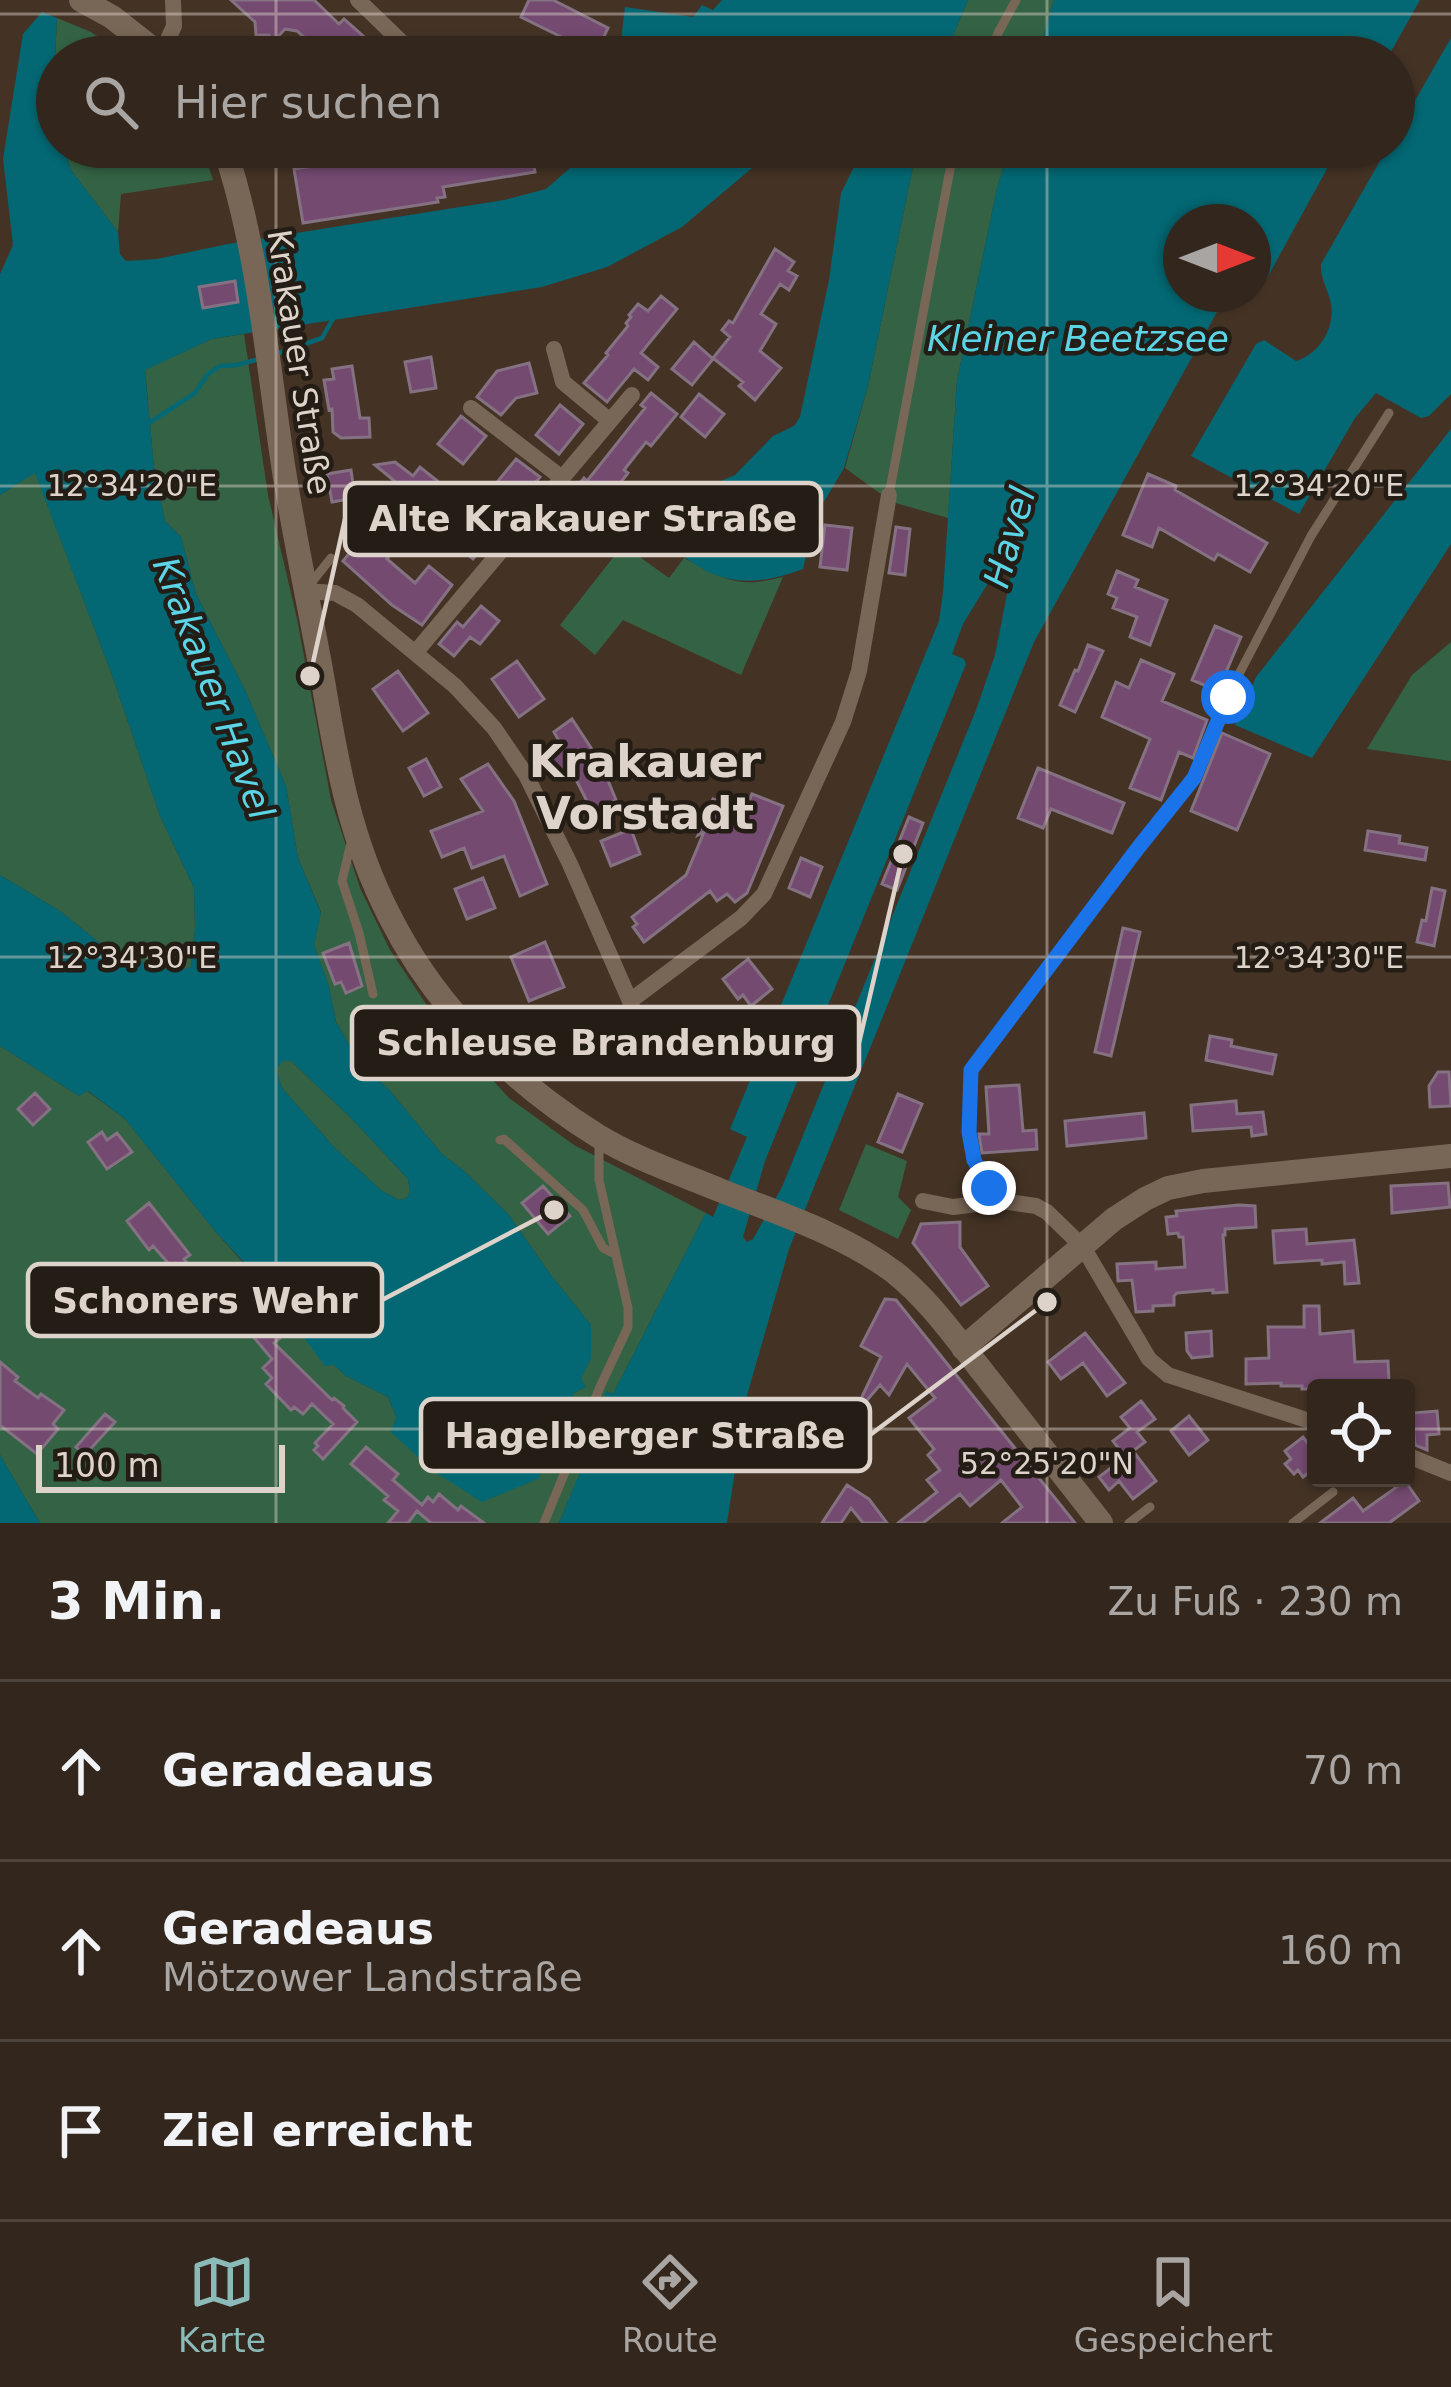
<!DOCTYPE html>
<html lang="de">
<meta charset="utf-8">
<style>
:root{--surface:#33261c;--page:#3b2e25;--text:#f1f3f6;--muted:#a9a5a3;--line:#4e433b;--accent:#8bbbb9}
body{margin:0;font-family:"DejaVu Sans",sans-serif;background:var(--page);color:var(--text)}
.controls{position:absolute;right:36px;bottom:36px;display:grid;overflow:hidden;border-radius:12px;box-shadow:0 3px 9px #0004}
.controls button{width:108px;height:108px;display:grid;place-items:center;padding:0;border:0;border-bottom:3px solid var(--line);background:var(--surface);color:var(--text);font:60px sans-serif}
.compass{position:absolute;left:1163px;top:204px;width:108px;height:108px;border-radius:50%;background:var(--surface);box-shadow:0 3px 9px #0004;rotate:90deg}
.scale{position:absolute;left:36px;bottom:30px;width:249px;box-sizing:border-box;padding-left:12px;border:6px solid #ddd3ca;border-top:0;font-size:33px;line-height:42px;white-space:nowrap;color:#ddd3ca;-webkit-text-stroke:9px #241d16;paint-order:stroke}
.stop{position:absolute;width:36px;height:36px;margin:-27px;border:9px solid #1a73e8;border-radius:50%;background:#fff}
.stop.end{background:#1a73e8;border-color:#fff;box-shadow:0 3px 12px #0008}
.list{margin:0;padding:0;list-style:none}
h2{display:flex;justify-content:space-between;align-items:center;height:156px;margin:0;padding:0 48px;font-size:51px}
h2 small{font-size:39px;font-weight:400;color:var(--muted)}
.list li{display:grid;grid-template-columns:78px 1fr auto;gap:36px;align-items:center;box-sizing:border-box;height:180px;padding:0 48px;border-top:3px solid var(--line)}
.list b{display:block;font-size:45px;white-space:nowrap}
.list p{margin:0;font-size:39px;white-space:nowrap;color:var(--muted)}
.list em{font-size:39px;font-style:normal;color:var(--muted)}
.icon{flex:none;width:66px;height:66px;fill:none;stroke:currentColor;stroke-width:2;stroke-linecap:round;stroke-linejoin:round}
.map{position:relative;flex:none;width:1451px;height:1523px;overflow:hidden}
.search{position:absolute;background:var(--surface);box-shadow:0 3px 9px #0004;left:36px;right:36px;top:36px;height:132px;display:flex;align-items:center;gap:30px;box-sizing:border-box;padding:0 42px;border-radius:66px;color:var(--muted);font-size:45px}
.sheet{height:696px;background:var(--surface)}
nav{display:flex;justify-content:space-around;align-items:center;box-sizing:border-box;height:168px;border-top:3px solid var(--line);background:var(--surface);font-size:33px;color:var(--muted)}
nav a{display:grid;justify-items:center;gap:6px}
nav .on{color:var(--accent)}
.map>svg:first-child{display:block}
.green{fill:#336344}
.water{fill:#036873;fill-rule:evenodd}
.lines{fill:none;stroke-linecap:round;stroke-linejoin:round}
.stream{stroke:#036873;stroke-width:4.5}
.building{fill:#744a71;stroke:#847182;stroke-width:3}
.lane{stroke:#786656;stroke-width:9}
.street{stroke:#786656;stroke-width:16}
.secondary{stroke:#786656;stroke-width:24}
.route{stroke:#1a73e8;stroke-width:15}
.ticks{fill:none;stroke:#ddd3ca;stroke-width:3;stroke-opacity:0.45}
.labels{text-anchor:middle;stroke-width:9;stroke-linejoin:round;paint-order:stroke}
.street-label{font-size:33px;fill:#ddd3ca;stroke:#241d16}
.water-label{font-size:36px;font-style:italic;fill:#5bd5e6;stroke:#241d16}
.district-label{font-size:45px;font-weight:bold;fill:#ddd3ca;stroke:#241d16}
.ticks-label{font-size:30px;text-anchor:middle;fill:#ddd3ca;stroke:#241d16;stroke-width:9;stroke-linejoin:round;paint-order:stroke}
.leader{fill:none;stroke:#ddd3ca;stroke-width:4.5}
.callout-dot{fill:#ddd3ca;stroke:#241d16;stroke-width:4.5}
.callout{fill:#241d16;stroke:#ddd3ca;stroke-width:4.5}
.callout-label{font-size:36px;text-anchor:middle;font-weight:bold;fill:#ddd3ca}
</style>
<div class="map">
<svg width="1451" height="1523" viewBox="0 0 1451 1523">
<rect width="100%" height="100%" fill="#443325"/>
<path class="green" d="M968,0H1054L1037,57H944Z
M57,18L91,32L127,57H57V130L54,80Z
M63,147H202L213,180L121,194L118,232L71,170Z
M917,147H1010L997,188L957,381L948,518L892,502L845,468L868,386Z
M244,334L268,495L297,619L331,800L360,888L390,950L434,1016L509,1098L574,1145L706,1213L613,1394L606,1391L611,1399L559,1523H40L0,1455V1046L79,1096L87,1091L125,1119L215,1231L334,1365L346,1376L388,1397L396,1417H561L574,1393L585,1387L580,1379L591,1358V1325L551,1275L508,1214L463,1170L442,1154L391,1092L357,1058L336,1022L329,987L314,945L321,912L298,858L286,786L245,690L196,594L181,537L165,521L154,468L145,369L212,339Z
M35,472L112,675L160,816L194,888L195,929L191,967L174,972L111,952L60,911L0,875V495Z
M623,545L669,578L684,558C725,579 735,589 783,577L741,675L623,620L595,655L560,625Z
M1451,642V761L1367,749L1412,675Z
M283,1060H290L352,1119L408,1179L410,1192L407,1198L399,1200L382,1191L335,1148L282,1088L276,1069Z
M866,1144L907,1161L898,1197L911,1210L898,1239L839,1210Z"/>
<path class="water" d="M722,0H968L944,57H619L625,7L693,17L702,5L713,10Z
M1054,0H1420L1388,57H1037Z
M42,12L57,18L54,80L57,147H63L71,170L118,232L120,254L126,261L157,259L228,244L504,200L546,189L594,147H777L682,227L607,267L542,287L212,339L145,370L154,468L165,521L181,537L196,594L245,690L286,786L298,858L321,913L314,945L329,987L336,1022L357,1058L391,1092L442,1154L463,1170L508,1214L551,1275L591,1325V1358L581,1379L586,1387L574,1393L538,1479L482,1502L432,1470L391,1432L396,1417L388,1397L346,1376L334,1365L325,1366L263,1283L215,1231L125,1119L88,1091L79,1096L0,1046V875L60,911L111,952L174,972L191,967L195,929L194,888L160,816L112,675L35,473L0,495V274L13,245L3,159L23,34ZM283,1061H291L352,1119L408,1179L410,1192L407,1198L399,1200L382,1191L335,1148L282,1088L276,1069Z
M1451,38V394L1429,416L1421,418L1376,393L1355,418L1299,514L1191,456L1256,344L1264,340L1296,361C1319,354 1335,329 1331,304C1328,289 1320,279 1321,264L1388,147H1394V137Z
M864,147H917L868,386L844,468L816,515L803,569C723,599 696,568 637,517L657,485L707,487L735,475L773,436L794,426L800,417L829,280L841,193Z
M1010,147H1339L1266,280L1253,274V222H1181V294H1227L1034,642L789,1249L746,1399L727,1523H559L610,1399L604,1395L606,1391L613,1394L706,1213L713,1217L747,1137L730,1129L939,621L943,593L957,381L997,188ZM1006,564L1011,569V574L995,655L976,710L782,1187L753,1239L747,1242L743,1237L765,1161L966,664L964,659L952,654L963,624L999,565Z
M1451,429V544L1312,758L1235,725L1256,677Z
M0,1455L40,1523H0Z"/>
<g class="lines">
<path class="stream" d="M276,354L322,338L334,317
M149,423L195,393L208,374L220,366L237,365L259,359"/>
</g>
<path class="building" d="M231,0H314L339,24L344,19L387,57H333L320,45L317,49L297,31L285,29L270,45L269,35H256L255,22Z
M529,0H553L608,28L596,54L521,17Z
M457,147H531L535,172L443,187L445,197L437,198L438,202L303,223L294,169L430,148L432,165L460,160Z
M775,249L794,262L788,271L797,276L789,290L780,284L761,314L776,324L760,351L781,368L755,400L739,386L743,382L713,358L730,337L722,330L729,321L733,323Z
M235,281L238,302L203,308L199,287Z
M661,296L677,309L641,353L658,367L648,380L634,369L607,402L584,383L608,355L606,353L628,326L626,323L631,317L629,315L638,304L648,311Z
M694,342L713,359L692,385L672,369Z
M431,357L436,388L411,392L405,362Z
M529,363L537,393L516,398L501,415L477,397L497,371Z
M352,366L360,418H369L370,437L341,438L333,432L332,409L329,410L324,380L334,379L332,369Z
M651,393L677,414L651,446L646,442L624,470L628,473L599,510L574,490L584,478L587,481L607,456L645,408L641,405Z
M699,394L724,414L705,437L681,417Z
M560,405L583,424L559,454L536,435Z
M461,416L486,436L463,464L438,444Z
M516,459L540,477L473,559L450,540Z
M395,462L413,476L420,467L445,487L420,516L396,497L403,488L375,465Z
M351,470L355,498L332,502L327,474Z
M1148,474L1176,486L1175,490L1267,543L1250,572L1218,554L1214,560L1159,528L1152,547L1123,535Z
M378,525L400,543L387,559L415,583L429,566L452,585L422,625L392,605L343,561L364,535L367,538Z
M825,525L852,528L847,570L820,567Z
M896,527L910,529L905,575L889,573Z
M1117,571L1138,580L1135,587L1167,600L1150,645L1130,637L1137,617L1113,608L1117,598L1108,594Z
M481,606L499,621L480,644L470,637L454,656L439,644L457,622L463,627Z
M1215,626L1241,637L1218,691L1192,680Z
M1088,645L1103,651L1075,712L1060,705L1075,670L1078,671Z
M1141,660L1174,674L1162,701L1207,720L1193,758L1179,752L1161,800L1130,788L1150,739L1102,717L1116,682L1129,688Z
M517,661L544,699L519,717L492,679Z
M398,671L428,713L403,731L373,689Z
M572,719L607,772L605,773L616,800L592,811L569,766L558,771L548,758L563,748L554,732Z
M1222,733L1270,754L1237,830L1191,811Z
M426,759L441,787L424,796L409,768Z
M488,764L514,801L547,884L520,896L504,856L472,868L464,848L442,857L431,831L483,811L461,779Z
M1038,768L1124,803L1112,833L1051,809L1043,828L1018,818Z
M752,794L783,806L747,893L735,902L727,894L717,901L710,891L644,942L633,927L637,924L632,917L686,875L704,832L698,835L713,799L744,812Z
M909,817L923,823L897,890L882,884Z
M631,829L640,854L611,866L601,841Z
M1368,831L1400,836L1399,843L1427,848L1425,860L1365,850Z
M801,858L822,867L810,897L789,888Z
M483,878L495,908L467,919L455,889Z
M1432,888L1445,891L1434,946L1417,942L1422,920L1426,921Z
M1123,928L1140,932L1111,1056L1095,1052Z
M545,942L564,987L529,1001L511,957Z
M349,943L362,986L346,993L341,982L335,984L323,953Z
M748,959L772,989L751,1006L743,995L738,999L723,979Z
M1210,1036L1232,1040L1231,1046L1276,1055L1272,1074L1206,1060Z
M1438,1072H1449L1451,1106L1430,1107L1429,1086Z
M1019,1085L1023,1131L1036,1130L1037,1149L982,1153L979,1134H989L986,1087Z
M35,1093L50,1109L33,1125L18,1109Z
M898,1094L922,1104L902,1152L878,1142Z
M1236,1101L1237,1114L1263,1112L1266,1134L1252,1136L1251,1127L1193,1131L1191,1105Z
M1144,1113L1146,1138L1067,1146L1065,1121Z
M102,1132L107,1140L117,1133L132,1152L107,1169L88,1142Z
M1448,1183L1450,1207L1392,1213L1391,1186Z
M543,1186L570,1216L548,1234L522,1203Z
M149,1203L190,1255L184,1259L205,1285L188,1298L178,1286L184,1281L153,1246L149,1250L127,1221Z
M1239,1205L1255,1206L1256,1227L1225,1229V1235H1223L1227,1292L1213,1293V1290L1177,1293L1174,1296V1305L1153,1306V1311L1136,1312L1132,1280L1118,1281L1117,1264L1156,1262V1269L1185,1267L1183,1237H1179L1178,1233L1168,1234L1166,1217L1177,1216L1176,1211Z
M960,1222V1247L988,1286L961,1305L913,1243L921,1224Z
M1306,1229L1307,1244L1354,1240L1359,1283L1345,1284L1344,1262L1322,1264V1260L1275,1263L1273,1231Z
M885,1299L896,1300L1075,1523H1002L1022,1507L1001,1480L970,1506L960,1494L923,1523H898L937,1492L927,1480L940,1470L928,1455L934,1449L909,1418L935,1398L907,1364L889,1395L880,1385L861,1407L858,1405L881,1357L861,1346Z
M249,1303L280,1338L274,1343L332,1400L334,1398L344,1406L343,1408L357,1422L323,1459L314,1450L318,1446L315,1443L333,1424L312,1404L303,1414L294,1407L291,1410L266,1384L272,1378L263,1368L272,1359L236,1316Z
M1304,1306H1319L1320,1334L1353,1331L1355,1362L1388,1361L1389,1383L1367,1384V1388L1302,1389V1386H1281V1383L1246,1384V1359L1269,1358L1268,1327H1304Z
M1211,1331L1212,1356L1192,1358L1187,1351L1186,1333Z
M1085,1333L1125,1383L1107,1396L1083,1363L1061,1379L1048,1362Z
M0,1362L18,1377L15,1381L38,1398L41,1394L64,1410L53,1424L58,1429L37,1454L0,1425Z
M1141,1401L1155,1419L1137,1432L1145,1442L1125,1457L1113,1441L1130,1428L1121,1417Z
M1437,1411L1439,1434L1427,1435V1450L1415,1445L1412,1413Z
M105,1414L115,1422L85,1455L76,1447Z
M1189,1416L1208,1440L1189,1455L1171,1431Z
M1303,1437L1316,1454V1467L1303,1477L1298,1470L1294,1474L1285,1464L1291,1459L1285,1451Z
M366,1447L398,1474L393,1480L422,1505L428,1497L433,1502L439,1494L458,1510L461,1506L484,1523H431L417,1511L408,1523H388L398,1511L384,1500L388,1496L351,1464Z
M1133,1451L1156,1481L1133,1499L1119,1481L1109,1490L1099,1477Z
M1405,1481L1419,1501L1389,1523H1320L1353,1498L1363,1511Z
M847,1485L869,1499L887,1523H863L851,1508L841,1523H822Z"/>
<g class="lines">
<path class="lane" d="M989,57L998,33L1016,0
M229,163L330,147
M889,495L951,164L957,147
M308,587L331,558
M351,843L342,881L359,933L373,994
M500,1140L504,1139L583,1210L603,1248L615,1254
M1001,1201L989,1188L974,1160L969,1132L971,1070L1138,848L1194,779L1227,697L1311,536L1389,413
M544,1523L600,1387L628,1327V1308L599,1180V1141
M1129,1523L1150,1507
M1293,1523L1333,1492"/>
<path class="street" d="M358,0L417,57
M161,55L174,26L173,0
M554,349L563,382L610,421
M471,408L562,478
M304,591L335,593L357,605L455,686L494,728L526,775L570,864L630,1001L651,1067
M415,653L632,395
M630,1001L741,918L764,894L843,722L859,671L889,495
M923,1201L953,1207L1001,1201L1036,1206L1047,1212L1083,1247L1149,1359L1168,1375L1316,1423
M1406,1455L1451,1473"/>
<path class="secondary" d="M81,0L112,17L163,57
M224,147C257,243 267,357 282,458C293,533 310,607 323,681C337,764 350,839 389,915C435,1007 511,1082 598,1136C636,1159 681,1174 722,1191C780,1214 843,1234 894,1272C927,1298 952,1333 978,1366C1019,1418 1060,1471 1101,1523
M963,1348L1114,1219L1145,1199L1168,1188L1203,1181L1451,1156"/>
</g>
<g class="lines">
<path class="route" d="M989,1188L974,1160L969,1132L971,1070L1138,848L1194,778L1228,697"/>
</g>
<path class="ticks" d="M276,0V57M1047,0V57M0,14H1451M276,147V1523M1047,147V1523M0,486H1451M0,957H1451M0,1429H1316M1406,1429H1451"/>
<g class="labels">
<g class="street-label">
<text transform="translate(300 362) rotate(81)" y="12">Krakauer Straße</text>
</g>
<g class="water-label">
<text x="1078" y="351">Kleiner Beetzsee</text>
<text transform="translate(1009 537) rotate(-74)" y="13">Havel</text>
<text transform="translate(214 688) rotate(69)" y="13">Krakauer Havel</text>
</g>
<g class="district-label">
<text x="645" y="777">Krakauer<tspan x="645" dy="52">Vorstadt</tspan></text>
</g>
</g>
<g class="ticks-label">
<text x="1319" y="496">12°34'20"E</text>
<text x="132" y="496">12°34'20"E</text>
<text x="1319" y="968">12°34'30"E</text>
<text x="132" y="968">12°34'30"E</text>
<text x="1047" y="1474">52°25'20"N</text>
</g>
<path class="leader" d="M310 676L345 519M903 854L859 1043M554 1210L382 1300M1047 1302L870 1435"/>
<g class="callout-dot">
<circle cx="310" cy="676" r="12"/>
<circle cx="903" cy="854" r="12"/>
<circle cx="554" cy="1210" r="12"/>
<circle cx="1047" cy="1302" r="12"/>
</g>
<g class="callout">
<rect x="345" y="483" width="476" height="72" rx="12"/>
<rect x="352" y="1007" width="507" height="72" rx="12"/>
<rect x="28" y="1264" width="354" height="72" rx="12"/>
<rect x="421" y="1399" width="449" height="72" rx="12"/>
</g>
<g class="callout-label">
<text x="583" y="531">Alte Krakauer Straße</text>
<text x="606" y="1055">Schleuse Brandenburg</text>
<text x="205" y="1313">Schoners Wehr</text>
<text x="645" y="1448">Hagelberger Straße</text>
</g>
</svg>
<div class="controls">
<button><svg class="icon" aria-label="locate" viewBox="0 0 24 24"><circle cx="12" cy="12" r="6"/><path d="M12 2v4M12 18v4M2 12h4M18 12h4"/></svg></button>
</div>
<svg class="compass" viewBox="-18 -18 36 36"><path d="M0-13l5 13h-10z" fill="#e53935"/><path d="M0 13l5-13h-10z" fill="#a9a5a3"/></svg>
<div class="scale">100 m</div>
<div class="stop" style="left:1228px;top:697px"></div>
<div class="stop end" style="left:989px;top:1188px"></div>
<div class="search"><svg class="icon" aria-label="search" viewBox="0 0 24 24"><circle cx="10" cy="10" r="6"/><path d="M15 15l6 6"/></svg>Hier suchen</div>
</div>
<section class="sheet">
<h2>3 Min.<small>Zu Fuß · 230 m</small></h2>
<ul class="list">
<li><svg class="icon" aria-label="ahead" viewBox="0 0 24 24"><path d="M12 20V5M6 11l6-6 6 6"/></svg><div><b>Geradeaus</b></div><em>70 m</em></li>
<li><svg class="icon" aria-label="ahead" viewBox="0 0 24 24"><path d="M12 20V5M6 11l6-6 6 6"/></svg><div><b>Geradeaus</b><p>Mötzower Landstraße</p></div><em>160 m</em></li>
<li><svg class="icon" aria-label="arrive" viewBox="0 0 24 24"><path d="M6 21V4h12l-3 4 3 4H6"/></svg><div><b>Ziel erreicht</b></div></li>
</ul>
</section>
<nav>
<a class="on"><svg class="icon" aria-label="map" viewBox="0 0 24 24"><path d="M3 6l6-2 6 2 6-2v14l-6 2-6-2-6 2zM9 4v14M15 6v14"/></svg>Karte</a>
<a><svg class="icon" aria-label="directions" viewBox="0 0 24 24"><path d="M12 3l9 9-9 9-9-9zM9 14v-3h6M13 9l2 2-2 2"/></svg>Route</a>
<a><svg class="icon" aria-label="saved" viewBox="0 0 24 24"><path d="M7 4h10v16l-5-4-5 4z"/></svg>Gespeichert</a>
</nav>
